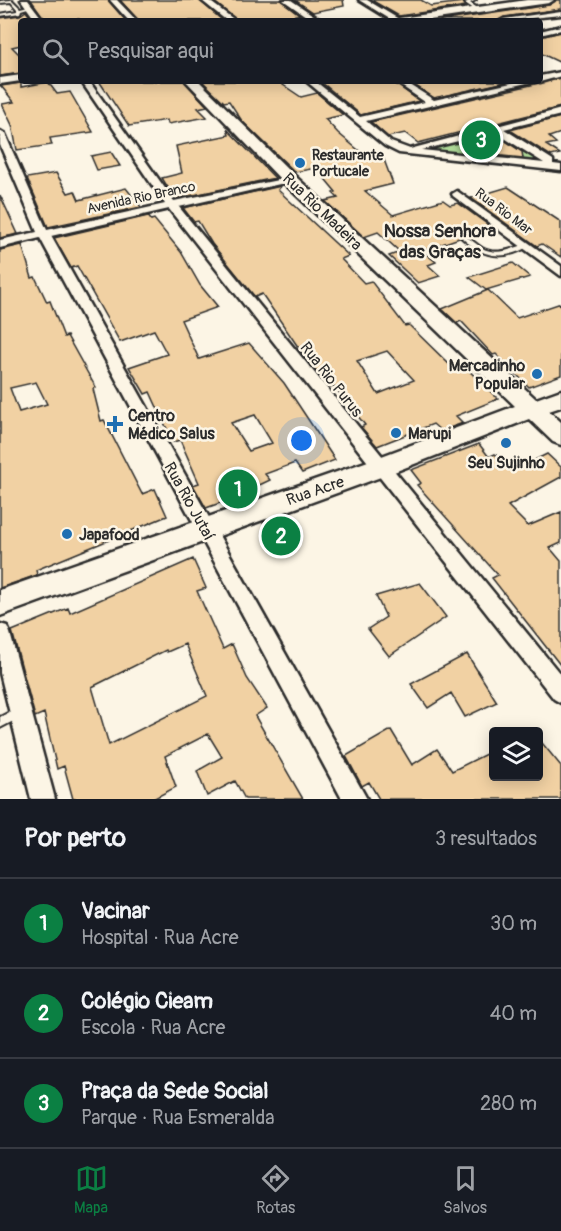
<!DOCTYPE html>
<html lang="pt">
<meta charset="utf-8">
<style>
:root{--surface:#171b24;--page:#242831;--text:#f1f3f6;--muted:#9ea1a6;--line:#363941;--accent:#0b8043}
body{margin:0;font-family:Pangolin,sans-serif;background:var(--page);color:var(--text)}
.controls{position:absolute;right:18px;bottom:18px;display:grid;overflow:hidden;border-radius:6px;box-shadow:0 3px 15px #0003}
.controls button{width:54px;height:54px;display:grid;place-items:center;padding:0;border:0;border-bottom:2px solid var(--line);background:var(--surface);color:var(--text);font:30px sans-serif}
.you{position:absolute;left:302px;top:441px;width:21px;height:21px;margin:-15px;border:4px solid #fff;border-radius:50%;background:#1a73e8;box-shadow:0 0 0 9px #1a73e833}
.badge{display:grid;place-items:center;width:39px;height:39px;border-radius:50%;background:var(--accent);color:#fff;font-size:20px;font-weight:700}
.pin{position:absolute;translate:-50% -50%;border:3px solid #fff;box-shadow:0 2px 6px #0006}
.list{margin:0;padding:0;list-style:none}
h2{display:flex;justify-content:space-between;align-items:center;height:78px;margin:0;padding:0 24px;font-size:26px}
h2 small{font-size:20px;font-weight:400;color:var(--muted)}
.list li{display:grid;grid-template-columns:39px 1fr auto;gap:18px;align-items:center;box-sizing:border-box;height:90px;padding:0 24px;border-top:2px solid var(--line)}
.list b{display:block;font-size:22px;white-space:nowrap}
.list p{margin:0;font-size:20px;white-space:nowrap;color:var(--muted)}
.list em{font-size:20px;font-style:normal;color:var(--muted)}
.icon{flex:none;width:33px;height:33px;fill:none;stroke:currentColor;stroke-width:2;stroke-linecap:round;stroke-linejoin:round}
.map{position:relative;flex:none;width:561px;height:799px;overflow:hidden}
.search{position:absolute;background:var(--surface);box-shadow:0 3px 15px #0003;left:18px;right:18px;top:18px;height:66px;display:flex;align-items:center;gap:15px;box-sizing:border-box;padding:0 21px;border-radius:6px;color:var(--muted);font-size:22px}
.sheet{height:348px;background:var(--surface)}
nav{display:flex;justify-content:space-around;align-items:center;box-sizing:border-box;height:84px;border-top:2px solid var(--line);background:var(--surface);font-size:16px;color:var(--muted)}
nav a{display:grid;justify-items:center;gap:3px}
nav .on{color:var(--accent)}
.map>svg:first-child{display:block}
.green{fill:#aed997;stroke:#6c8261;stroke-width:1.5}
.building{fill:#f1d1a3;stroke:#2b2b2b;stroke-width:1.5;fill-rule:evenodd}
.lines{fill:none;stroke-linecap:round;stroke-linejoin:round}
.lane-casing{stroke:#2b2b2b;stroke-width:4}
.street-casing{stroke:#2b2b2b;stroke-width:5}
.secondary-casing{stroke:#2b2b2b;stroke-width:5}
.lane{fill:#fcf5e5;fill-rule:evenodd}
.street{fill:#fcf5e5;fill-rule:evenodd}
.secondary{fill:#fcf5e5;fill-rule:evenodd}
.poi-dot{fill:#1f6fb2;stroke:#fcf5e5;stroke-width:2}
.labels{text-anchor:middle;stroke-width:5;stroke-linejoin:round;paint-order:stroke}
.far-poi-label{font-size:14px;font-weight:bold;fill:#2b2b2b;stroke:#fcf5e5;text-anchor:start}
.far-street-label{font-size:14px;fill:#2b2b2b;stroke:#fcf5e5}
.street-label{font-size:16px;fill:#2b2b2b;stroke:#fcf5e5}
.poi-label{font-size:16px;font-weight:bold;fill:#2b2b2b;stroke:#fcf5e5;text-anchor:start}
.far-district-label{font-size:18px;font-weight:bold;fill:#2b2b2b;stroke:#fcf5e5}
</style>
<div class="map">
<svg width="561" height="799" viewBox="0 0 561 799">
<rect width="100%" height="100%" fill="#fcf5e5"/>
<filter id="ink" filterUnits="userSpaceOnUse"><feTurbulence type="fractalNoise" baseFrequency=".0167" numOctaves="2"/><feDisplacementMap in="SourceGraphic" scale="12" xChannelSelector="R" yChannelSelector="G"/><feConvolveMatrix kernelMatrix="1 2 1 2 8 2 1 2 1" color-interpolation-filters="sRGB"/></filter>
<g filter="url(#ink)">
<path class="green" d="M493,131L542,161L532,164L414,150Z"/>
<path class="building" d="M31,0H108L126,21H80L79,19L46,21Z
M120,0H199L223,21H139Z
M212,0H281L300,15H296L306,21H238Z
M295,0H343L344,6L313,12Z
M371,0H421L431,6L463,2L466,6L399,16Z
M556,0H561V9L504,17L498,21H439L549,5Z
M26,11L33,21H21V45L12,47L21,56V73L0,76V18L20,15Z
M561,32V63L540,53V37Z
M561,78V107L418,143L405,133L388,137L371,122Z
M99,81H184L207,106L198,108L207,117L168,124L167,120L129,126Z
M202,81H277L301,97L317,93L343,115L325,119L338,133L369,159L383,157L393,184L365,191L393,215L443,200L450,205L458,203L491,227L422,251L436,262L428,265L440,276L418,283L389,256L400,252L378,232L364,237L325,201L338,198L333,193L336,192L316,168L295,172L242,121L229,101L224,102Z
M320,81H392L419,101L361,115Z
M408,81H510L434,98Z
M48,82L57,94L70,92L93,132L50,138L52,145L17,150L12,125L2,104L14,102L1,86L21,83V87Z
M561,117V133L549,137L556,143L546,145L560,154L551,156L510,130Z
M227,129L275,178L175,199L162,178L182,173L176,146L229,135Z
M495,134L522,152L523,158L484,154L483,137Z
M111,152L120,166L97,170L91,156Z
M56,173L68,193L75,191L79,200L126,188L141,207L48,227L27,178Z
M281,186L278,190L349,256L341,259L364,283L371,281L405,326L409,325L451,366L460,362L498,399L456,416L463,423L441,431L433,424L377,446L361,427L365,425L334,386L329,387L307,360L262,294L255,297L212,244L198,221L194,222L183,208ZM387,351L414,380L378,394L357,361Z
M508,187L561,222V257L542,244L537,246L471,198Z
M0,195L18,234L0,238Z
M148,216L151,220L154,219L181,252L200,285L218,307L181,320L199,359L249,343L284,383L335,460L302,473L295,463L265,474L270,480L249,490L251,492L206,508L193,485L199,483L180,440L173,442L150,392L145,394L129,367L167,354L154,330L120,342L77,266L71,268L54,238ZM255,415L272,443L249,451L231,423Z
M22,245L32,278L35,277L47,302L50,301L64,337L67,336L96,388L93,389L101,421L104,420L142,494L155,489L167,516L36,570L37,575L0,588V250ZM36,382L47,404L19,412L10,388Z
M513,263L530,277L486,290L469,277Z
M488,290L517,318L561,303V375L529,387L496,354L493,355L461,321L457,323L442,309Z
M479,444L489,457L495,454L513,471L547,454L561,467V477L508,506L528,526L561,512V543L550,548L561,561V666L492,578L498,575L417,485L421,483L411,470Z
M193,559L206,588L197,591L223,649L232,644L247,678L267,708L255,716L303,799H245L235,781L207,796L197,771L222,757L208,734L165,756L176,787L153,799H73L64,766L57,769L44,713L35,717L12,631L68,608L70,613ZM185,644L207,696L109,745L92,687L166,650L167,652Z
M420,583L446,617L389,656L368,629L386,617L376,596Z
M467,654L497,702L465,717L451,693L428,708L411,684Z
M391,730L412,765L437,749L452,771L494,750V777H538V738L561,766V799H379L369,782L362,786L346,756Z"/>
<g class="lines">
<g class="lane-casing">
<path id="lane" d="M12,0L20,8L29,6L31,7L21,10L20,13L0,16V14L17,11V9L11,2L0,3V1Z
M471,0H476L470,3L479,9V11H477L465,3Z
M465,236C471,239 476,244 482,248C497,256 511,249 526,244L529,246C504,261 483,258 462,238Z
M19,707L23,708L24,712L23,716L0,728V717Z"/>
</g>
<g class="street-casing">
<path id="street" d="M21,0H28L44,21H36Z
M110,0H117L137,21H129Z
M201,0H208L236,21H227Z
M283,0H291L322,21H313Z
M359,0H367L402,21H393Z
M561,11V15L500,21L504,19Z
M561,26V30L540,35V31Z
M561,72V76L540,82L538,81H540V76Z
M21,75V81L0,84V78Z
M81,81H89L174,201L293,177V181L179,207L561,675V703L554,699L169,209L51,236L367,799H342L40,238L0,248V240L37,232L0,145V131L5,134L47,230L165,204Z
M306,81H315L360,117L425,102L394,81H404L434,100L520,81H535L366,121L391,142L410,149L561,109V115L504,129L553,160V164L561,165V171L399,153L385,146ZM495,132L544,163L422,150Z
M457,191L561,266V276L453,196L452,194Z
M0,624L7,626L10,633L55,799H31L0,673Z"/>
</g>
<g class="secondary-casing">
<path id="secondary" d="M527,0H554L549,3L423,21H395L400,18Z
M186,81H199L295,176L536,399L561,390V407L549,411L561,422V445L553,442L529,419L389,474L0,616V590L371,460L515,406L283,182Z"/>
</g>
<use href="#lane" class="lane"/>
<use href="#street" class="street"/>
<use href="#secondary" class="secondary"/>
</g>
</g>
<g class="poi-dot">
<circle cx="300" cy="163" r="6"/>
<circle cx="537" cy="374" r="6"/>
<path d="M112 415h6v6h6v6h-6v6h-6v-6h-6v-6h6z"/>
<circle cx="396" cy="433" r="6"/>
<circle cx="506" cy="443" r="6"/>
<circle cx="67" cy="534" r="6"/>
</g>
<g class="labels">
<g class="far-poi-label">
<text x="312" y="160">Restaurante<tspan x="312" dy="16">Portucale</tspan></text>
</g>
<g class="far-street-label">
<text transform="translate(141 197) rotate(-12)" y="5">Avenida Rio Branco</text>
<text transform="translate(504 211) rotate(37)" y="5">Rua Rio Mar</text>
</g>
<g class="street-label">
<text transform="translate(323 211) rotate(44)" y="6">Rua Rio Madeira</text>
<text transform="translate(332 379) rotate(52)" y="6">Rua Rio Purus</text>
<text transform="translate(315 490) rotate(-19)" y="6">Rua Acre</text>
<text transform="translate(190 501) rotate(61)" y="6">Rua Rio Jutaí</text>
</g>
<g class="poi-label">
<text x="525" y="371" text-anchor="end">Mercadinho<tspan x="525" dy="18">Popular</tspan></text>
<text x="128" y="421">Centro<tspan x="128" dy="18">Médico Salus</tspan></text>
<text x="408" y="439">Marupi</text>
<text x="506" y="468" text-anchor="middle">Seu Sujinho</text>
<text x="79" y="540">Japafood</text>
</g>
<g class="far-district-label">
<text x="440" y="237">Nossa Senhora<tspan x="440" dy="21">das Graças</tspan></text>
</g>
</g>
</svg>
<div class="controls">
<button><svg class="icon" aria-label="layers" viewBox="0 0 24 24"><path d="M12 4l9 5-9 5-9-5zM3 14l9 5 9-5"/></svg></button>
</div>
<div class="you"></div>
<div class="pin badge" style="left:238px;top:489px">1</div>
<div class="pin badge" style="left:281px;top:536px">2</div>
<div class="pin badge" style="left:481px;top:140px">3</div>
<div class="search"><svg class="icon" aria-label="search" viewBox="0 0 24 24"><circle cx="10" cy="10" r="6"/><path d="M15 15l6 6"/></svg>Pesquisar aqui</div>
</div>
<section class="sheet">
<h2>Por perto<small>3 resultados</small></h2>
<ul class="list">
<li><span class="badge">1</span><div><b>Vacinar</b><p>Hospital · Rua Acre</p></div><em>30 m</em></li>
<li><span class="badge">2</span><div><b>Colégio Cieam</b><p>Escola · Rua Acre</p></div><em>40 m</em></li>
<li><span class="badge">3</span><div><b>Praça da Sede Social</b><p>Parque · Rua Esmeralda</p></div><em>280 m</em></li>
</ul>
</section>
<nav>
<a class="on"><svg class="icon" aria-label="map" viewBox="0 0 24 24"><path d="M3 6l6-2 6 2 6-2v14l-6 2-6-2-6 2zM9 4v14M15 6v14"/></svg>Mapa</a>
<a><svg class="icon" aria-label="directions" viewBox="0 0 24 24"><path d="M12 3l9 9-9 9-9-9zM9 14v-3h6M13 9l2 2-2 2"/></svg>Rotas</a>
<a><svg class="icon" aria-label="saved" viewBox="0 0 24 24"><path d="M7 4h10v16l-5-4-5 4z"/></svg>Salvos</a>
</nav>
